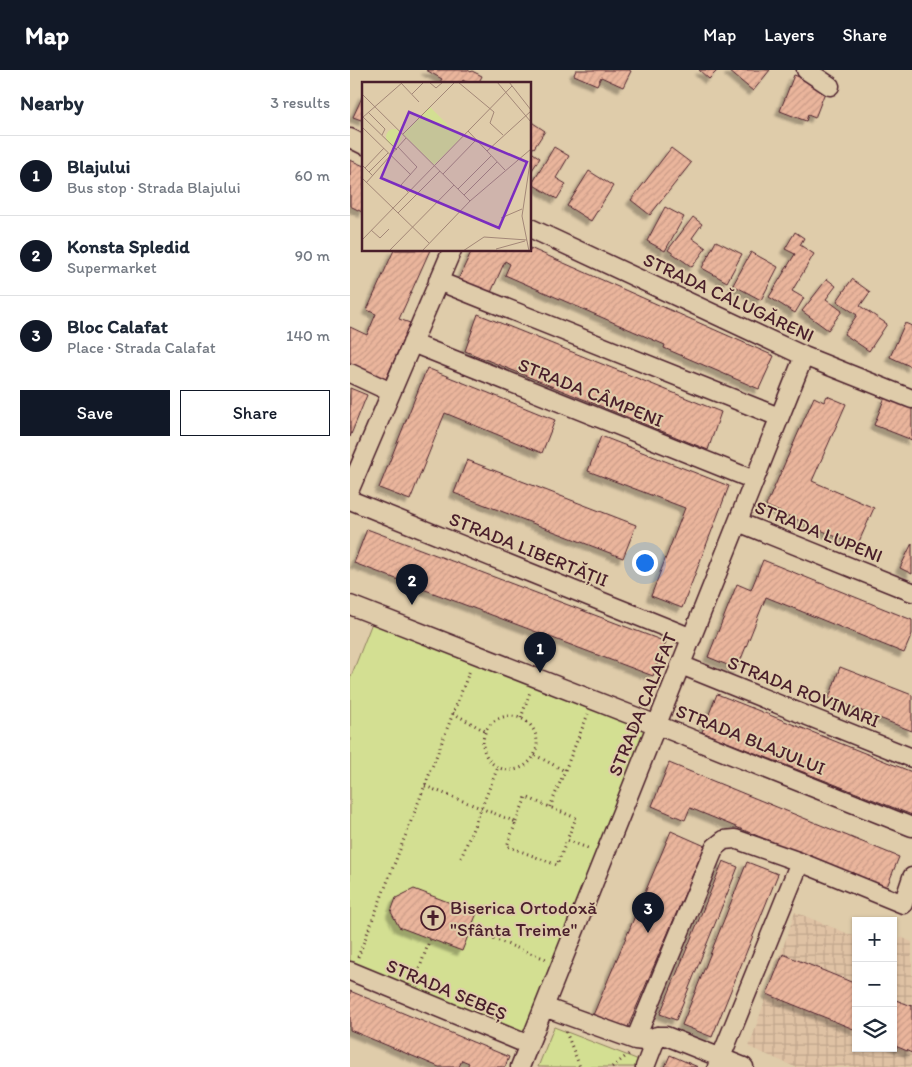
<!DOCTYPE html>
<meta charset="utf-8">
<style>
:root{--surface:#fff;--page:#f6f6f7;--text:#1f2937;--muted:#747a83;--line:#e0e1e3;--accent:#111827}
body{margin:0;font-family:Itim,sans-serif;background:var(--page);color:var(--text)}
.controls{position:absolute;right:15px;bottom:15px;display:grid;overflow:hidden;border-radius:0px;box-shadow:0 1px 4px #0004}
.controls button{width:45px;height:45px;display:grid;place-items:center;padding:0;border:0;border-bottom:1px solid var(--line);background:var(--surface);color:var(--text);font:25px sans-serif}
.you{position:absolute;left:294px;top:492px;width:18px;height:18px;margin:-12px;border:4px solid #fff;border-radius:50%;background:#1a73e8;box-shadow:0 0 0 8px #1a73e833}
.badge{display:grid;place-items:center;width:32px;height:32px;border-radius:50%;background:var(--accent);color:#fff;font-size:16px;font-weight:700}
.pin{position:absolute;translate:-50% -41px;filter:drop-shadow(0 1px 2px #0008)}
.pin::after{content:'';position:absolute;top:26px;width:18px;height:15px;background:inherit;clip-path:polygon(0 0,100% 0,50% 100%)}
.list{margin:0;padding:0;list-style:none}
h2{display:flex;justify-content:space-between;align-items:center;height:65px;margin:0;padding:0 20px;font-size:21px}
h2 small{font-size:16px;font-weight:400;color:var(--muted)}
.list li{display:grid;grid-template-columns:32px 1fr auto;gap:15px;align-items:center;box-sizing:border-box;height:80px;padding:0 20px;border-top:1px solid var(--line)}
.list b{display:block;font-size:19px;white-space:nowrap}
.list p{margin:0;font-size:16px;white-space:nowrap;color:var(--muted)}
.list em{font-size:16px;font-style:normal;color:var(--muted)}
.actions{display:flex;gap:10px;padding:15px 20px}
.actions a{flex:1;padding:11px 0;border:1px solid var(--accent);border-radius:0px;text-align:center;font-size:18px;color:var(--accent)}
.actions .main{background:var(--accent);color:#fff}
.icon{flex:none;width:28px;height:28px;fill:none;stroke:currentColor;stroke-width:2;stroke-linecap:round;stroke-linejoin:round}
.map{position:relative;flex:none;width:562px;height:997px;overflow:hidden}
header{display:flex;align-items:center;gap:30px;box-sizing:border-box;height:70px;padding:0 25px;background:var(--accent);color:#fff}
header strong{font-size:24px}
nav{display:flex;gap:28px;margin-inline-start:auto;font-size:18px}
main{display:flex}
aside{flex:1;background:var(--surface)}
.map>svg:first-child{display:block}
.industrial{fill:url(#industrial-grid)}
.green{fill:#d3df92;stroke:#8e7f5e}
.building{fill:url(#building-hatch);stroke:#4a1f2b;filter:url(#shadow)}
.lines{fill:none;stroke-linecap:round;stroke-linejoin:round}
.minor-casing{stroke:#4a1f2b;stroke-width:21}
.path{stroke:#4a1f2b;stroke-width:3;stroke-dasharray:1 4;stroke-linecap:butt}
.minor{stroke:#dfccaa;stroke-width:18}
.labels{text-anchor:middle;stroke-width:4;stroke-linejoin:round;paint-order:stroke}
.street-label{font-size:19px;fill:#4a1f2b;stroke:#dfccaa}
.poi-label{font-size:19px;fill:#4a1f2b;stroke:#dfccaa;text-anchor:start}
.inset-road{fill:none;stroke:#a38777;stroke-width:1}
.view{fill:#7b2cbf;fill-opacity:0.15;stroke:#7b2cbf;stroke-width:2.5}
.inset-edge{fill:none;stroke:#4a1f2b;stroke-width:2.5}
</style>
<header>
<strong>Map</strong>
<nav><a>Map</a><a>Layers</a><a>Share</a></nav>
</header>
<main>
<aside>
<h2>Nearby<small>3 results</small></h2>
<ul class="list">
<li><span class="badge">1</span><div><b>Blajului</b><p>Bus stop · Strada Blajului</p></div><em>60 m</em></li>
<li><span class="badge">2</span><div><b>Konsta Spledid</b><p>Supermarket</p></div><em>90 m</em></li>
<li><span class="badge">3</span><div><b>Bloc Calafat</b><p>Place · Strada Calafat</p></div><em>140 m</em></li>
</ul>
<div class="actions"><a class="main">Save</a><a>Share</a></div>
</aside>
<div class="map">
<svg width="562" height="997" viewBox="0 0 562 997">
<defs>
<pattern id="industrial-grid" width="8" height="8" patternUnits="userSpaceOnUse" patternTransform="scale(1.25)"><rect width="8" height="8" fill="#dfc2a4"/><path d="M0 4h8M4 0v8" fill="none" stroke="#c1a68d"/></pattern>
<pattern id="building-hatch" width="6" height="6" patternUnits="userSpaceOnUse" patternTransform="scale(1.25)"><rect width="6" height="6" fill="#eab59c"/><path d="M-1 1l2-2M0 6l6-6M5 7l2-2" fill="none" stroke="#ca9b87"/></pattern>
<filter id="shadow"><feDropShadow dx="-4.5" dy="4.5" stdDeviation="1" flood-color="#0004"/></filter>
</defs>
<rect width="100%" height="100%" fill="#dfccaa"/>
<filter id="ink" filterUnits="userSpaceOnUse"><feTurbulence type="fractalNoise" baseFrequency=".02" numOctaves="2"/><feDisplacementMap in="SourceGraphic" scale="10" xChannelSelector="R" yChannelSelector="G"/><feConvolveMatrix kernelMatrix="1 2 1 2 8 2 1 2 1" color-interpolation-filters="sRGB"/></filter>
<g filter="url(#ink)">
<path class="industrial" d="M445,842L506,867V978H543V882L551,867L562,872V997H445L399,977Z"/>
<path class="green" d="M25,545L307,655L179,975L0,903V609Z
M204,957L289,990L286,997H188Z"/>
<path class="building" d="M76,0H118L121,2L122,1L132,6L128,14H119L113,10L111,14H89L92,9Z
M226,0H279L281,1L273,17L251,7L247,15L224,5Z
M349,0H368L359,9Z
M380,0H420L403,21L379,1Z
M444,5L477,17L465,48L458,45L456,51L430,41Z
M14,23V51L3,47Z
M180,51L195,61L184,78L180,76Z
M204,77L219,86L206,108L216,114L207,129L182,114Z
M321,78L341,93L300,145L281,130Z
M180,81L190,88L180,103Z
M0,90L14,96V143L0,136Z
M239,101L263,116L241,151L217,136Z
M315,137L334,147L315,181L297,171Z
M343,147L352,154L342,168L356,178L342,197L318,180Z
M445,162L454,168L450,175L464,184L442,221L454,228L445,243L419,227L445,184L435,179Z
M366,171L392,184L377,212L352,198Z
M180,178L424,286L409,319L314,278L315,275L155,205L160,194L155,191L139,227L107,212L122,180H180Z
M44,180H80L49,249L60,253L55,264H56L35,311L0,295V257L17,265L26,244L17,240Z
M401,182L428,197L411,230L383,215Z
M477,209L486,216L476,229L492,241L478,260L452,241Z
M502,209L520,222L510,236L537,254L519,281L494,264L507,245L487,231Z
M128,244L371,342L358,380L115,281Z
M555,253L562,256V297L540,287Z
M77,298L205,350L192,383L95,343L60,430L29,418Z
M0,318L17,325L0,367Z
M477,326L496,334L462,411L524,438L507,476L416,436L464,327L474,332Z
M535,327L562,337V370L524,355Z
M251,366L379,416L332,538L301,526L335,438L238,401Z
M117,390L286,455L273,488L104,423Z
M17,459L316,572L303,606L4,493Z
M562,473V504L550,498Z
M413,490L562,550V564L554,583L416,527L387,599L358,587L387,514L401,520Z
M490,597L562,625V661L479,628Z
M367,624L562,702V745L352,662Z
M319,693L549,787L536,819L340,738L335,750L302,736Z
M321,761L355,776L275,964L241,950Z
M373,791L388,797L326,950L310,944Z
M397,792L428,804L362,967L332,955Z
M64,819L127,843L112,881L49,857L41,842L46,828Z
M433,884L506,914V960L417,924Z
M0,921L159,987L155,997H117L119,993L112,990L109,997H89L0,960Z
M543,929L562,936V983L543,975Z
M320,985L348,997H315Z"/>
<g class="lines">
<g class="minor-casing">
<path id="minor" d="M456,0L480,16
M0,68L14,75
M180,158L454,286L562,329
M88,211L429,347
M62,273L404,410
M0,303L41,322
M0,419L102,180
M0,430L342,568
M388,452L562,522
M0,535L307,655L562,757
M331,595L562,688
M0,901L179,975
M194,937L285,970L294,971L307,966H316L394,997
M285,970L365,777L374,770L385,769L450,792L553,834L562,807
M170,997L454,286
M295,997L307,966
M367,997L450,792"/>
</g>
<path class="path" d="M103,643L135,661
M133 673a27 27 0 1 1 54 0a27 27 0 1 1-54 0Z
M171,648L180,622
M185,685L215,701
M75,716L166,752L157,776L207,795L217,770L240,779
M200,737L238,644
M166,752L176,727L226,748L217,770
M111,788L148,697
M120,860L196,889
M8,887L120,600
M66,908L80,869
M216,962L230,997
M262,997L279,984"/>
<use href="#minor" class="minor"/>
</g>
</g>
<defs>
<g id="church-ring" transform="scale(1.25)"><circle r="9.5" fill="#dfccaa" stroke="#4a1f2b" stroke-width="1.5"/><path d="M-1.2-6h2.4v3.5h3.3v2.4h-3.3V6h-2.4V-.1h-3.3v-2.4h3.3Z" fill="#4a1f2b"/></g>
</defs>
<g fill-rule="evenodd">
<use href="#church-ring" x="83" y="848"/>
</g>
<g class="labels">
<g class="street-label">
<text transform="translate(379 227) rotate(25)" y="7">STRADA CĂLUGĂRENI</text>
<text transform="translate(241 322) rotate(22)" y="7">STRADA CÂMPENI</text>
<text transform="translate(469 461) rotate(22)" y="7">STRADA LUPENI</text>
<text transform="translate(179 479) rotate(22)" y="7">STRADA LIBERTĂȚII</text>
<text transform="translate(454 621) rotate(22)" y="7">STRADA ROVINARI</text>
<text transform="translate(292 634) rotate(-68)" y="7">STRADA CALAFAT</text>
<text transform="translate(401 669) rotate(22)" y="7">STRADA BLAJULUI</text>
<text transform="translate(97 919) rotate(23)" y="7">STRADA SEBEȘ</text>
</g>
<g class="poi-label">
<text x="100" y="844">Biserica Ortodoxă<tspan x="100" dy="22">"Sfânta Treime"</tspan></text>
</g>
</g>
<g transform="translate(12 12)">
<rect width="169" height="169" fill="#dfccaa"/>
<path d="M68,25L99,56L72,83L41,52ZM24 55a8 8 0 1 1 16 0a8 8 0 1 1-16 0Z" fill="#d3df92"/>
<path class="inset-road" d="M67,0L74,6L81,0M96,0L132,30L128,41L141,53M135,0L169,40M147,0L169,28M39,1L57,20M0,12L108,119M50,12L62,0M6,30L23,47L20,53M1,35L35,68M0,36L41,0M0,45L49,93M106,49L143,88M41,52L93,0M36,65L55,85L39,103L46,110M125,69L169,29M0,83L11,94M3,86L22,66M7,90L26,71M81,92L114,58M0,96L67,161M4,101L44,56M96,107L129,74M102,113L135,80M36,131L78,89M139,136L160,127M9,148L18,156L27,147M0,158L150,4M134,167L163,159M27,169L92,103M60,169L108,119L169,67M101,169L122,155L165,158M167,169L160,134L169,74"/>
<path class="view" d="M47,30L165,80L137,146L19,96Z"/>
<rect width="169" height="169" class="inset-edge"/>
</g>
</svg>
<div class="controls">
<button>+</button>
<button>−</button>
<button><svg class="icon" aria-label="layers" viewBox="0 0 24 24"><path d="M12 4l9 5-9 5-9-5zM3 14l9 5 9-5"/></svg></button>
</div>
<div class="you"></div>
<div class="pin badge" style="left:190px;top:603px">1</div>
<div class="pin badge" style="left:62px;top:535px">2</div>
<div class="pin badge" style="left:298px;top:863px">3</div>
</div>
</main>
